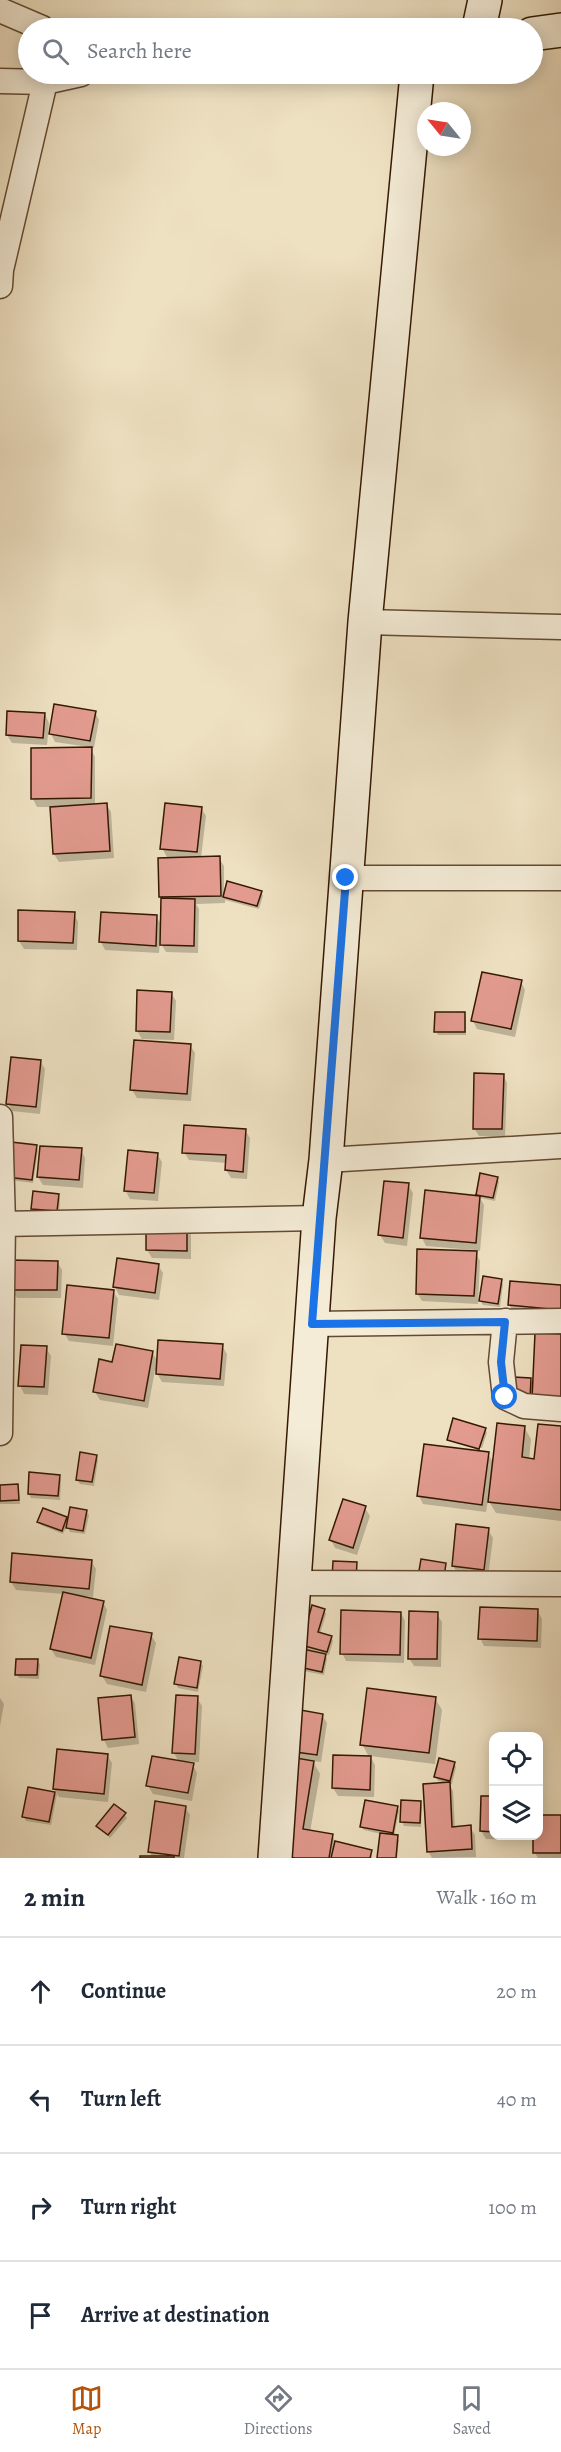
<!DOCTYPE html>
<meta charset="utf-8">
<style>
:root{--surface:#fff;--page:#f2f2f3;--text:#1f2937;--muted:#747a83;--line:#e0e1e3;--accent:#b45309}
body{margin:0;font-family:Alegreya,serif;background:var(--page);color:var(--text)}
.controls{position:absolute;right:18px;bottom:18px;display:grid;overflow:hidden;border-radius:12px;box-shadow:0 3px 15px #0003}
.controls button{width:54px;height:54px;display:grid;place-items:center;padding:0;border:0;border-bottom:2px solid var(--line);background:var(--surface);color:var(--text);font:30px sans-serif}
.compass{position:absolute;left:417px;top:102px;width:54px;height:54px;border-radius:50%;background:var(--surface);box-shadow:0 3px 15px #0003;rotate:300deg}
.stop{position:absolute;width:18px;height:18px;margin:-14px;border:4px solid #1a73e8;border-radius:50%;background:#fff}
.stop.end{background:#1a73e8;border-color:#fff;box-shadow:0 2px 6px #0008}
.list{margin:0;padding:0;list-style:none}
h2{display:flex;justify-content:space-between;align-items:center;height:78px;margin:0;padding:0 24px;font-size:26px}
h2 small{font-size:20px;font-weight:400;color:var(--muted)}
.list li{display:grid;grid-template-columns:39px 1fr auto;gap:18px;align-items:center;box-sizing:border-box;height:108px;padding:0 24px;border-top:2px solid var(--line)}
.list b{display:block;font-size:22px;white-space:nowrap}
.list em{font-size:20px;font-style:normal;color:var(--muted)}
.icon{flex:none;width:33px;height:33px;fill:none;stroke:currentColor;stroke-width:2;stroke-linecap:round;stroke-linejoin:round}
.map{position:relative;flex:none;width:561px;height:1858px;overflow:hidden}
.search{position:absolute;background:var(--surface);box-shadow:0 3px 15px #0003;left:18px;right:18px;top:18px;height:66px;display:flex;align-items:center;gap:15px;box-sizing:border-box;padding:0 21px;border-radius:33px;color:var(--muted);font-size:22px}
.sheet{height:510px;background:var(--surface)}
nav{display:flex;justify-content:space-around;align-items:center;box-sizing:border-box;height:84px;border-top:2px solid var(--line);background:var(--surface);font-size:16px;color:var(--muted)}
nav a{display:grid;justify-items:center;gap:3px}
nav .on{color:var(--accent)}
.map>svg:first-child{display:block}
.shadow{fill:#0003}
.building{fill:#e39b90;stroke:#351803;stroke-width:1.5}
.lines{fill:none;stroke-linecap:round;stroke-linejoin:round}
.street-casing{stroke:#634a33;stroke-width:27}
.secondary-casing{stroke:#351803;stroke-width:36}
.street{stroke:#f4ecd7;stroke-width:24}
.secondary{stroke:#f4ecd7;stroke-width:33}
.route{stroke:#1a73e8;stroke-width:8}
</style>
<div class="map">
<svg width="561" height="1858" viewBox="0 0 561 1858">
<rect width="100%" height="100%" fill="#eee1c2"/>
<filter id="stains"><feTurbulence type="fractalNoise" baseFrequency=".00333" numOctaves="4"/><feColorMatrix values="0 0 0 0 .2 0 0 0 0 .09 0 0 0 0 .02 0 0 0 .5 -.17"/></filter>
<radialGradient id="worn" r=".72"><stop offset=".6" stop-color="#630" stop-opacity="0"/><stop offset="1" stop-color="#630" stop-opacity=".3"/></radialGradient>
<path class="shadow" d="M95,712L99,720L94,748L90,747L95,757V805L106,804L111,812L114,858L59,862L54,854L52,807H37L33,799L89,747L55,742L50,732Z
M45,714L49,723L47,745L12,743L7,735Z
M201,808L206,816L201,858H219L224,866V891L261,892L263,896L259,909L225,900V903L196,904L199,909L198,953L166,952L160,942L159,953L105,950L101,942L156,916L162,926L160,859H168L162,848Z
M74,914L78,922L77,950L24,949L19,941Z
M521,982L525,990L515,1037L477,1029L473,1021Z
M171,993L176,1001L174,1040L142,1039L137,1031Z
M464,1014L466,1017V1035H438L436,1031Z
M190,1045L195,1053L191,1101L137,1098L132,1090Z
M40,1061L45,1069L40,1114L12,1111L8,1103Z
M503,1075L507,1083L505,1137L479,1136L474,1128Z
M245,1130L250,1138L247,1179L231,1178L226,1170L227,1163L189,1160L184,1152Z
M36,1146L38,1150L33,1183L10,1180Z
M81,1150L85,1158L83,1188L43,1185L38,1177Z
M157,1154L162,1162L158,1201L130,1199L125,1190Z
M497,1178L499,1182L495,1201L480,1198L484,1205L480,1251L474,1250L480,1261L478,1304L422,1301L417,1293L474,1253V1250L426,1246L422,1238L479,1197L477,1194Z
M408,1185L413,1193L407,1246L385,1243L380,1235Z
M58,1195L60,1199L59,1214L35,1212L33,1208Z
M187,1227L191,1235V1259L152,1258L147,1250Z
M57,1262L62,1270L61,1298H17L12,1290Z
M158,1265L163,1273L159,1300L119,1295L115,1287Z
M501,1281L503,1284L500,1307L483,1305L479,1299Z
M561,1287V1317L514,1313L509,1305Z
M113,1291L118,1299L113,1346L69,1341L64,1333Z
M561,1335L532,1404L516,1403L530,1379L534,1385Z
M222,1346L227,1354L224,1386L162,1382L155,1370L148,1408L100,1400L95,1392L114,1364L152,1352L158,1362Z
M46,1348L51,1356L48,1395L24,1394L20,1385Z
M454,1420L485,1429L487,1433L482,1448L450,1439V1441L449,1439Z
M524,1427L531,1439L529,1460H536L561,1428V1521L496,1513L488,1500L486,1512L423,1504L419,1496L475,1452V1450L450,1442L488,1454L494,1463Z
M96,1456L98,1460L94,1486L80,1484L77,1480Z
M59,1476L61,1480L60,1500L31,1498L29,1494Z
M0,1486H18L20,1504H0Z
M365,1508L370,1516L357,1555L335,1548L331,1540Z
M86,1511L89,1515L85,1534L70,1532L67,1525L63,1534L41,1525L39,1522L66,1518L69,1523Z
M488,1530L493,1538L488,1577L458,1574L453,1566Z
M91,1561L96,1569L93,1597L84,1596L83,1598L103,1602L107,1610L95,1665L56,1657L51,1649L64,1594L16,1590L11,1582Z
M324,1610L326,1614L320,1634L331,1637L333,1641L329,1655L325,1654L327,1659L324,1675L298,1670L302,1644Z
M537,1610L542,1619L541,1648L484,1646L480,1638Z
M401,1613L405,1621L404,1663L346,1661L342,1653Z
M437,1614L442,1622L441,1667L414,1666L409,1658Z
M151,1635L156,1643L146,1692L107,1684L102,1676Z
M37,1661L40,1664L39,1679L19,1678L17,1674Z
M200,1662L203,1666L198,1692L178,1688L176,1684Z
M131,1696L135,1704L139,1744L108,1748L104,1740Z
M0,1698L4,1704L0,1726Z
M197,1698L202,1706L199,1762L184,1761V1763L193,1765L197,1773L192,1801L153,1794L148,1786L179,1762L174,1753Z
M435,1698L442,1710L435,1764L370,1756L375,1765L374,1797L338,1796L333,1788L334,1756L369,1757L362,1744Z
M322,1715L327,1723L321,1762L313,1761L320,1774L310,1832L332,1835L336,1843L371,1851L372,1858H272L290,1751Z
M107,1755L112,1763L108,1802L59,1797L54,1789Z
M454,1763L456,1767L452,1784H449L453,1791L455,1828L470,1827L475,1835L476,1857L432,1858L428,1851L446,1783L438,1781L436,1777Z
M29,1788L57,1794L51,1825L26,1821L24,1817Z
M494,1797V1836H523V1840L486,1839L481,1831Z
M402,1801L420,1802L422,1806L421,1827L404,1826L402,1822Z
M185,1807L190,1815L184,1858H142H153L149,1851Z
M397,1807L399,1811L394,1836L399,1840L397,1858H379L381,1834L364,1830L361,1827Z
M124,1814L127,1818L110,1838L98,1826Z
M561,1817V1858H538L535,1853V1836H538Z"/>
<path class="building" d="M54,704L96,711L90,741L49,734Z
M7,711L45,713L43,738L6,735Z
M92,747L91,798L31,799V748Z
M107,803L110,851L53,854L50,807Z
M165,803L202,807L197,852L160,849Z
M220,856L221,896L159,897L158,858Z
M227,881L262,891L257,906L223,897Z
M161,898L195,899L194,946L160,945Z
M18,910L75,912L73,943L18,941Z
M101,912L157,915L156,946L99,942Z
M482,972L522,980L511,1029L471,1021Z
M137,990L172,992L170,1032L136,1031Z
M435,1012H465V1032H434Z
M134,1040L191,1044L187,1094L130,1090Z
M11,1057L41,1060L36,1107L6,1104Z
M474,1073L504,1074L502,1129H473Z
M184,1125L246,1129L243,1172L225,1170L226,1155L182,1153Z
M11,1142L37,1145L32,1180L6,1177Z
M40,1146L82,1148L79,1180L37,1177Z
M128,1150L158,1153L154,1193L124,1191Z
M480,1173L498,1177L493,1198L476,1195Z
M384,1181L409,1183L403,1238L378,1235Z
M425,1190L480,1196L476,1243L420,1238Z
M33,1191L59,1194L57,1211L31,1209Z
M146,1225H187V1251L146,1250Z
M417,1249L477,1251L474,1296L416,1294Z
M117,1258L159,1264L155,1293L113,1287Z
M11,1260L58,1261L57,1290H10Z
M483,1276L502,1279L498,1304L479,1301Z
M510,1281L561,1285V1310L508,1305Z
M67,1285L114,1290L109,1338L62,1334Z
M535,1333L561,1334V1400L532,1399Z
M158,1340L223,1344L220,1379L156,1374Z
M116,1344L153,1351L144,1401L93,1392L99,1359L112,1362Z
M21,1345L47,1346L44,1387L18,1386Z
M513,1377L531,1378L530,1400H512Z
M453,1418L486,1428L479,1449L447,1440Z
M497,1423L525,1426L522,1457L534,1459L538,1424L561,1426V1510L488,1502Z
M424,1444L489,1452L482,1505L417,1496Z
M80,1452L97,1455L92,1482L76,1480Z
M29,1472L60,1475L58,1496L28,1494Z
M18,1484L19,1500L0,1501V1485Z
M343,1499L366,1506L353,1548L329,1540Z
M70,1507L87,1510L83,1531L66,1528Z
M43,1508L67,1517L62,1531L37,1522Z
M456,1524L489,1528L484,1570L452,1566Z
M12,1553L92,1560L89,1589L10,1582Z
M421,1559L446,1563L443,1585L417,1582Z
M333,1561L357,1562L356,1580L332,1579Z
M63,1592L104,1601L91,1658L50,1649Z
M312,1605L325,1609L318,1632L332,1636L327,1652L301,1645Z
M480,1607L538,1609L537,1641L478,1639Z
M341,1610L401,1612L400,1655L340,1654Z
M409,1611L438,1612L437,1659H408Z
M110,1626L152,1633L142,1685L100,1676Z
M298,1648L326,1654L322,1672L294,1666Z
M179,1657L201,1661L197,1688L174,1684Z
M16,1659H38L37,1675H15Z
M367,1688L436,1697L429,1753L360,1745Z
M131,1695L135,1737L102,1740L98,1698Z
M176,1695L198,1696L195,1754L172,1753Z
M295,1709L323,1714L317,1755L288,1751Z
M57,1749L108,1754L104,1794L53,1789Z
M333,1755L371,1756L370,1790L332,1788Z
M152,1756L194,1763L188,1793L146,1786Z
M284,1756L314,1761L303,1829L333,1834L329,1858H295L268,1854Z
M439,1758L455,1762L450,1781L434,1777Z
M450,1782L452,1827L471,1825L472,1849L427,1852L423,1784Z
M28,1787L55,1792L49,1822L22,1817Z
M481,1796H494V1832L480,1831Z
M365,1800L398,1806L393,1833L360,1827Z
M401,1800L421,1801L420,1823L400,1822Z
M155,1801L186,1806L179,1856L148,1852Z
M114,1804L126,1813L108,1835L96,1826Z
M538,1815H561V1853H533V1836H538Z
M380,1833L398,1835L396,1858H377Z
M335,1841L372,1850L370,1858H331Z
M140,1856H174V1858H140Z"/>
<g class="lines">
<g class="street-casing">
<path id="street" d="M0,10L42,28
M0,81L45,82L81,74
M0,286L1,270L45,82
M365,622L561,627
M346,878H561
M0,1117L3,1224L0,1433
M326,1160L561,1146
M0,1224L319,1218
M505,1321L501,1362L505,1397L524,1406L561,1409
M312,1324L561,1321
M295,1583L561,1584"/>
</g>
<g class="secondary-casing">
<path id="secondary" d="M479,28L485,0
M532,34L561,30
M275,1858L319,1218L326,1160L365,622L417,74"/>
</g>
<use href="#street" class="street"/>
<use href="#secondary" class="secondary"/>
</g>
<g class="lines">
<path class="route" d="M346,878L312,1324L505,1322L501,1362L505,1397"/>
</g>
<rect width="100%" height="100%" filter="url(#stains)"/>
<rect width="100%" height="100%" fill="url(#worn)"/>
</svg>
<div class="controls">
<button><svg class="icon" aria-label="locate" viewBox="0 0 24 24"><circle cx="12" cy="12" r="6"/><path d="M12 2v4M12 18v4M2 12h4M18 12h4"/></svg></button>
<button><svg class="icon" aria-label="layers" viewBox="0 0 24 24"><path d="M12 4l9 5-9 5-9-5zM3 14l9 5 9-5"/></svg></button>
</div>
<svg class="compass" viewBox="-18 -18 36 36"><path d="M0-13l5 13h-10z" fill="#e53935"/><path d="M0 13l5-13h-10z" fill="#747a83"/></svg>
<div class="stop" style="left:505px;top:1397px"></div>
<div class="stop end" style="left:346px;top:878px"></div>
<div class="search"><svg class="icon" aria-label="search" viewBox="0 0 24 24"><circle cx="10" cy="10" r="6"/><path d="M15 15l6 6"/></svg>Search here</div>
</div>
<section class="sheet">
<h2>2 min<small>Walk · 160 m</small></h2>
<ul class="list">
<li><svg class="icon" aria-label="ahead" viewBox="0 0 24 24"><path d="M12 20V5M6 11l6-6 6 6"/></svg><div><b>Continue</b></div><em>20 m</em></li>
<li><svg class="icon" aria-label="left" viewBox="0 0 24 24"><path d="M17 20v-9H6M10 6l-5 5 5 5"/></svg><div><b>Turn left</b></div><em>40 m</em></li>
<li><svg class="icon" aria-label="right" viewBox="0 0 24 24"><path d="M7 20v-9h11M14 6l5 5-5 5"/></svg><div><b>Turn right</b></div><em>100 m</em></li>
<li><svg class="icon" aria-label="arrive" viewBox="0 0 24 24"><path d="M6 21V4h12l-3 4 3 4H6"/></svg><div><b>Arrive at destination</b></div></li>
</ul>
</section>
<nav>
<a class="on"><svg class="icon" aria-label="map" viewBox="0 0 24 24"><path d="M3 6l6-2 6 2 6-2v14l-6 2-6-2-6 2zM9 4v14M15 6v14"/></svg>Map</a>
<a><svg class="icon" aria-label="directions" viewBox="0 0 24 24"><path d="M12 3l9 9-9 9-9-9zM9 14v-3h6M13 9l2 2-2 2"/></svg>Directions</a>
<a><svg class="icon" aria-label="saved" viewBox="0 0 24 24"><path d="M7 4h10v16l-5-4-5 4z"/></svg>Saved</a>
</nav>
